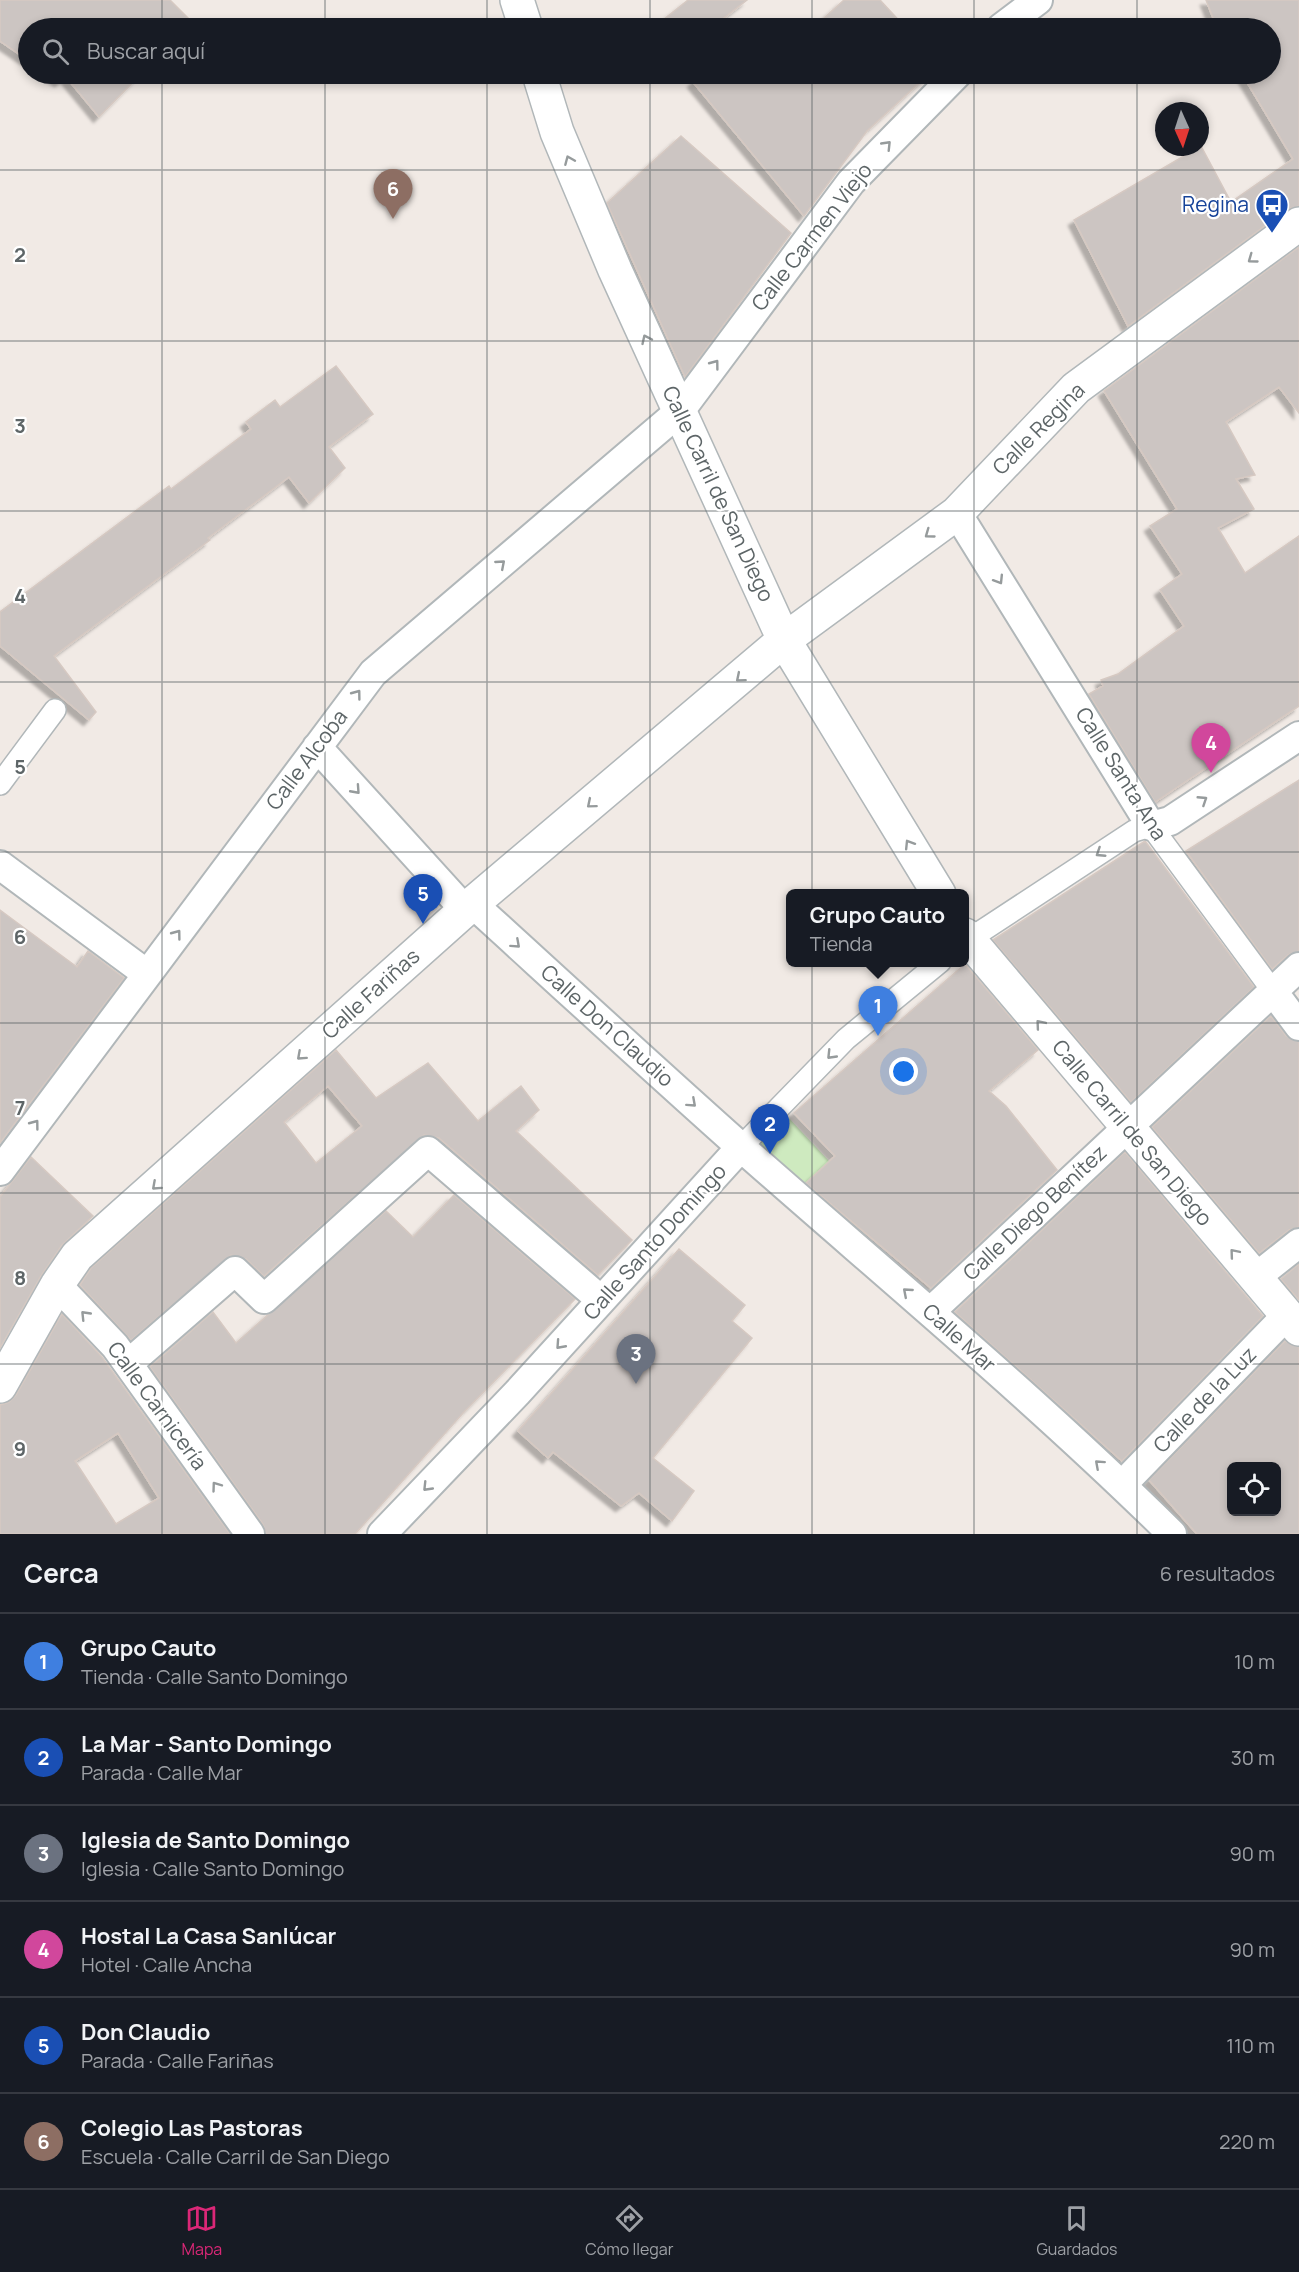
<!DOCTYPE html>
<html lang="es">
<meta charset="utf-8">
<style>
:root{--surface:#171b24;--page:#242831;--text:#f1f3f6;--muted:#9ea1a6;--line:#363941;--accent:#db2777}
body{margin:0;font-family:Manrope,sans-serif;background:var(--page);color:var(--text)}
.controls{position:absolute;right:18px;bottom:18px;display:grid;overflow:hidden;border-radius:9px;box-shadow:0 3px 9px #0003}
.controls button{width:54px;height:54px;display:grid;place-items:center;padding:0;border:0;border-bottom:2px solid var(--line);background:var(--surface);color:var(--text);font:30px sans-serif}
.compass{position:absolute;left:1155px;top:102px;width:54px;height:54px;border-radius:50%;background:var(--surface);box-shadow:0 3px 9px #0003;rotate:177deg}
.you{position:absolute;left:904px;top:1072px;width:21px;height:21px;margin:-15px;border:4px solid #fff;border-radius:50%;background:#1a73e8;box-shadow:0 0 0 9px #1a73e833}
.badge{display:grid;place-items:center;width:39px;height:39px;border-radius:50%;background:var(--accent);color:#fff;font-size:20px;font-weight:700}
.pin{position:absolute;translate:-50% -50px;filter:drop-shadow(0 2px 3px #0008)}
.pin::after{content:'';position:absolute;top:32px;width:21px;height:18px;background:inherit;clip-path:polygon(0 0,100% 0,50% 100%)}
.popup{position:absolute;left:786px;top:889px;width:183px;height:78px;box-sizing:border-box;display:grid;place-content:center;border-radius:9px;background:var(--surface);filter:drop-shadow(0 2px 4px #0005);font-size:20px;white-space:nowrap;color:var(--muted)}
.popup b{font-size:22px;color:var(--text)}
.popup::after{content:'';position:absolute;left:50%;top:100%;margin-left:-12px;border:12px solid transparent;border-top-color:var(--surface)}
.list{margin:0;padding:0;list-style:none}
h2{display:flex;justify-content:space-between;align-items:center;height:78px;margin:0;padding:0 24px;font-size:26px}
h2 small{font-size:20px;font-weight:400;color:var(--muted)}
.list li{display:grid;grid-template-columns:39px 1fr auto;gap:18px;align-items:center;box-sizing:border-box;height:96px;padding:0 24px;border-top:2px solid var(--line)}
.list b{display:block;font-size:22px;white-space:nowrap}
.list p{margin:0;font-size:20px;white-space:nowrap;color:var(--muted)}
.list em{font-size:20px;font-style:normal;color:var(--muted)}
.icon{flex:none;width:33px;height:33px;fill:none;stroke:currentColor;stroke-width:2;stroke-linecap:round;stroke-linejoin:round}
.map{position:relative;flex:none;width:1299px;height:1534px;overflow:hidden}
.search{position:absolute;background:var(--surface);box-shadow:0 3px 9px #0003;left:18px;right:18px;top:18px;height:66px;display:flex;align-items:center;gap:15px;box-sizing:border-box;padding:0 21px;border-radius:33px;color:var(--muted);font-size:22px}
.sheet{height:654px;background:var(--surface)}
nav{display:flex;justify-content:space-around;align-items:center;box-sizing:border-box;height:84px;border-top:2px solid var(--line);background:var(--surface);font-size:16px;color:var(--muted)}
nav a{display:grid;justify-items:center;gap:3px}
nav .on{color:var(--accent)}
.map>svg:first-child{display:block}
.green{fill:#ceeabf}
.building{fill:#ccc5c2;stroke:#d6c9c2;stroke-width:1.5;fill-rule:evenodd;filter:url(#shadow)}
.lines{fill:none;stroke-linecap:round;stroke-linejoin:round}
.pedestrian-casing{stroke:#b1b7b9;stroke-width:24}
.minor-casing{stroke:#b1b7b9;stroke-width:32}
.tertiary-casing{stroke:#b1b7b9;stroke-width:36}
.pedestrian{stroke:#fff;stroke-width:21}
.minor{stroke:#fff;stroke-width:28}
.tertiary{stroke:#fff;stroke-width:33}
.oneway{stroke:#969b9c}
.grid{fill:none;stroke:#5d6567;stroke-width:1.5;stroke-opacity:0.55}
.labels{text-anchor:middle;stroke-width:4.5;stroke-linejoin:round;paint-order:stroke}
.transit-label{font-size:21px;fill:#164399;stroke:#fff;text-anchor:end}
.street-label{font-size:21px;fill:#5d6567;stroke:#fff}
.grid-label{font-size:20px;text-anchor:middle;font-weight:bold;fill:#5d6567;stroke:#fff;stroke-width:4.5;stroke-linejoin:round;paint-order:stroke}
</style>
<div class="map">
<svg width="1299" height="1534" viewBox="0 0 1299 1534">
<defs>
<filter id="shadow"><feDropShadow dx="-5.5" dy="5.5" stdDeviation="1.5" flood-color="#0004"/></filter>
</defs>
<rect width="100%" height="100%" fill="#f1eae5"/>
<path class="green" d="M787,1116L830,1162L800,1189L761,1152L760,1143Z"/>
<path class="building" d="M0,0H170L191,21L184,28H28V60L0,41Z
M688,0H747L711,28H653Z
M844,0H880L906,28H813Z
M1206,0H1299V206L1288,209L1128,326L1074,220L1201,146L1231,202L1293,159L1242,74H1270V28H1217Z
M49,74H141L99,117L66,77L60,81Z
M702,74H751L757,81L765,74H929L867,131L804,216L693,82Z
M681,136L791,233L685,377L607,203Z
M1299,247V413L1279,387L1226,422L1255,475L1236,479L1254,509L1218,528L1245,573L1299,536V706L1155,802L1089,694L1103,686L1101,680L1118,674L1184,626L1160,590L1182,574L1150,526L1177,509L1104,391Z
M336,366L373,414L329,447L345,468L309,503L289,477L208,538L210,540L54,656L96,712L89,720L0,646V612L169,486L171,489L251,429L246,422L275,400L280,407Z
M1299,780V951L1288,955L1272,969L1186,851Z
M1145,841L1254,987L1131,1102L993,940Z
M0,910L77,967L88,951L124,978L0,1143Z
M965,964L1038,1050L989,1091L1006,1106L1057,1170L931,1288L806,1183L835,1156L794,1113Z
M1271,1016L1286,1036L1299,1042V1227L1289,1230L1259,1253L1152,1127Z
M336,1050L376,1098L428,1063L478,1121L521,1086L539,1110L516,1131L632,1240L598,1275L439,1138L424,1135L264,1276L246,1259L231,1255L131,1340L80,1285L91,1268ZM328,1086L362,1126L316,1163L284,1122Z
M1125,1152L1263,1316L1122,1461L955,1312Z
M31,1157L93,1216L62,1245L41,1276L0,1348V1197Z
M454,1195L575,1299L463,1413L355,1534H266L263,1524L150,1367L213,1312L236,1343L386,1211L413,1237Z
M679,1249L745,1305L732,1321L752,1338L653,1458L694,1491L672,1521L639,1493L621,1506L553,1452L548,1458L518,1431Z
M1299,1264V1300L1281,1279Z
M62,1314L102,1357L230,1534H0V1405L9,1402L16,1395ZM118,1433L159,1498L116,1524L75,1461Z
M1285,1341L1299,1347V1534H1197L1149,1480ZM1232,1467H1276V1512H1232Z"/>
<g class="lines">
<g class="pedestrian-casing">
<path id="pedestrian" d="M0,784L55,710
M965,942L1134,831L1151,826L1272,990
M741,1147L846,1039L940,962"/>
</g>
<g class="minor-casing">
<path id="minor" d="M1001,28L1038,0
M957,513L1151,826L1170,821L1299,736
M317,747L465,910
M0,865L147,974
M473,904C563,986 652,1068 743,1149C887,1276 1035,1399 1172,1534
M1272,990L1299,1026
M0,1171L373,673L680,411L851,182L957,74
M1255,1278L1299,1243
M57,1285L115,1346L250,1534
M930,1312L1299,967
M128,1364L235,1271L264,1299L428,1151L601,1300
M1122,1485L1287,1315
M382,1534L517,1393L741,1147"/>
</g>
<g class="tertiary-casing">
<path id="tertiary" d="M517,0L526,28
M539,74L557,132L615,270L784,640L939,894
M965,935L1299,1329
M0,1386L57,1285L77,1256L465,910L784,640L957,513L1076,388L1299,224"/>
</g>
<use href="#pedestrian" class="pedestrian"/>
<use href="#minor" class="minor"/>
<use href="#tertiary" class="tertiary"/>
</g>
<defs><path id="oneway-chevron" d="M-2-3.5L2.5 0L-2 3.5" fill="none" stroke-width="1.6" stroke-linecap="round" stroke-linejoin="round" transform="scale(1.5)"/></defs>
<g class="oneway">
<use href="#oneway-chevron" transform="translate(887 145) rotate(-46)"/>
<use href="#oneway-chevron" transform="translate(569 160) rotate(-113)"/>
<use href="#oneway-chevron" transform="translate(1252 259) rotate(144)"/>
<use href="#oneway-chevron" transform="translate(646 339) rotate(-115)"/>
<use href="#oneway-chevron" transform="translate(715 364) rotate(-53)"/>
<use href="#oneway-chevron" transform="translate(929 534) rotate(144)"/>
<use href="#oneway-chevron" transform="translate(501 564) rotate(-41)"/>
<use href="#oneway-chevron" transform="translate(999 580) rotate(58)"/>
<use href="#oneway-chevron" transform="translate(740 678) rotate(140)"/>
<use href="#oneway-chevron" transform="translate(357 694) rotate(-53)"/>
<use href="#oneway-chevron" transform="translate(356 790) rotate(48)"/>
<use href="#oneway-chevron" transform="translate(1203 800) rotate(-33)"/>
<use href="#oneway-chevron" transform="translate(591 804) rotate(140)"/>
<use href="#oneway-chevron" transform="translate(909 844) rotate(-122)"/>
<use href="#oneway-chevron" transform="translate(1100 853) rotate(147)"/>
<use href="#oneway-chevron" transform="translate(177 934) rotate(-53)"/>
<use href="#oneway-chevron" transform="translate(516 944) rotate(42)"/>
<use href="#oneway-chevron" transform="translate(1040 1024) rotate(-130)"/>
<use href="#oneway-chevron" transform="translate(831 1055) rotate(134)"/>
<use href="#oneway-chevron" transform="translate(301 1056) rotate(138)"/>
<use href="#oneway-chevron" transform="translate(692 1103) rotate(42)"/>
<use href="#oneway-chevron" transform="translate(35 1124) rotate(-53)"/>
<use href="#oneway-chevron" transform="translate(156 1186) rotate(138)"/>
<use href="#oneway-chevron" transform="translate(1234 1253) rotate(-130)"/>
<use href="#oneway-chevron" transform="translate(907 1292) rotate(-139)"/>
<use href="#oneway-chevron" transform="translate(85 1315) rotate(-134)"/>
<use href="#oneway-chevron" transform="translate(560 1345) rotate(132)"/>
<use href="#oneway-chevron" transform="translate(1099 1464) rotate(-138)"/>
<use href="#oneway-chevron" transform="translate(216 1486) rotate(-126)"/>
<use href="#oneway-chevron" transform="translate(427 1487) rotate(134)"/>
</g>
<path class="grid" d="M162,0V28M325,0V28M487,0V28M650,0V28M812,0V28M974,0V28M1137,0V28M162,74V1534M325,74V1534M487,74V1534M650,74V1534M812,74V1534M974,74V1534M1137,74V1534M0,170H1299M0,341H1299M0,511H1299M0,682H1299M0,852H1299M0,1023H1299M0,1193H1299M0,1364H1299"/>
<defs>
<g id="bus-pin" transform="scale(1.725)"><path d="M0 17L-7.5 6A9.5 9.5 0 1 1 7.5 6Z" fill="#1a4fb4" stroke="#fff"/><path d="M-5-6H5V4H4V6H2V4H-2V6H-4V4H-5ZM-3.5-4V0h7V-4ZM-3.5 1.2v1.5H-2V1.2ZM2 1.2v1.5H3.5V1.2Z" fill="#fff"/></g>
</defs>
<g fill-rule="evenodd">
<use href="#bus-pin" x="1272" y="205"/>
</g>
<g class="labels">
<g class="transit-label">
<text x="1249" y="212">Regina</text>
</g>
<g class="street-label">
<text transform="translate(812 237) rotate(-52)" y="7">Calle Carmen Viejo</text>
<text transform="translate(1039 429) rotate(-45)" y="7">Calle Regina</text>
<text transform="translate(718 494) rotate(65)" y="7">Calle Carril de San Diego</text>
<text transform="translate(307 760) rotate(-53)" y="7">Calle Alcoba</text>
<text transform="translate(1121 774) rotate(58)" y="7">Calle Santa Ana</text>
<text transform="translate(371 994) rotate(-42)" y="7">Calle Fariñas</text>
<text transform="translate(607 1026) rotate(42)" y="7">Calle Don Claudio</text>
<text transform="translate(1132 1133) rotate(50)" y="7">Calle Carril de San Diego</text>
<text transform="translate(1035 1213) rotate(-43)" y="7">Calle Diego Benítez</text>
<text transform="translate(655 1242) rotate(-48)" y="7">Calle Santo Domingo</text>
<text transform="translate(959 1338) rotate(42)" y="7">Calle Mar</text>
<text transform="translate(1205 1400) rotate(-46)" y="7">Calle de la Luz</text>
<text transform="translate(157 1406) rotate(54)" y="7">Calle Carnicería</text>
</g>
</g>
<g class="grid-label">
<text x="20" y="262">2</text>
<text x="20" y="433">3</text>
<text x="20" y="603">4</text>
<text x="20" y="774">5</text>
<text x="20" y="944">6</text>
<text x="20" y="1115">7</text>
<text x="20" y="1285">8</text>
<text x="20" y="1456">9</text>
</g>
</svg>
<div class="controls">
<button><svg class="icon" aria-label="locate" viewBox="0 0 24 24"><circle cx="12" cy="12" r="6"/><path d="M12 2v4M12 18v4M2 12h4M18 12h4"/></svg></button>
</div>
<svg class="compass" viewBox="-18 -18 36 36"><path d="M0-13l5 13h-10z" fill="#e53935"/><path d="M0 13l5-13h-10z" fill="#9ea1a6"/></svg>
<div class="you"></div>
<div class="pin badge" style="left:878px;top:1036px;background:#3f7fe0">1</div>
<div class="popup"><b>Grupo Cauto</b>Tienda</div>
<div class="pin badge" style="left:770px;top:1154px;background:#1a4fb4">2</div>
<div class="pin badge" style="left:636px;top:1384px;background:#6b7280">3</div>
<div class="pin badge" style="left:1211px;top:773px;background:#d1479c">4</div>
<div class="pin badge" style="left:423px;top:924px;background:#1a4fb4">5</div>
<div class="pin badge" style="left:393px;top:219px;background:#8d6e63">6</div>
<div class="search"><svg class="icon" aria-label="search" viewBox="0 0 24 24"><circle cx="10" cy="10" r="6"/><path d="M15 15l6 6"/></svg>Buscar aquí</div>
</div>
<section class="sheet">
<h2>Cerca<small>6 resultados</small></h2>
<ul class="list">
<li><span class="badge" style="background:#3f7fe0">1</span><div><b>Grupo Cauto</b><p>Tienda · Calle Santo Domingo</p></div><em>10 m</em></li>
<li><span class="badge" style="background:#1a4fb4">2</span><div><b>La Mar - Santo Domingo</b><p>Parada · Calle Mar</p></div><em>30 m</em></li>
<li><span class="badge" style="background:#6b7280">3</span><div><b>Iglesia de Santo Domingo</b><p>Iglesia · Calle Santo Domingo</p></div><em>90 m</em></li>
<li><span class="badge" style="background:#d1479c">4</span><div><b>Hostal La Casa Sanlúcar</b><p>Hotel · Calle Ancha</p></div><em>90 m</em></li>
<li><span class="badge" style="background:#1a4fb4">5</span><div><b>Don Claudio</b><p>Parada · Calle Fariñas</p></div><em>110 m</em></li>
<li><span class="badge" style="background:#8d6e63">6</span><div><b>Colegio Las Pastoras</b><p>Escuela · Calle Carril de San Diego</p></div><em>220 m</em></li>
</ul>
</section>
<nav>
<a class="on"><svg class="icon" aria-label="map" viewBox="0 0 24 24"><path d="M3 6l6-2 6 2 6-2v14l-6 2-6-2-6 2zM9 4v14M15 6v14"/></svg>Mapa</a>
<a><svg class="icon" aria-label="directions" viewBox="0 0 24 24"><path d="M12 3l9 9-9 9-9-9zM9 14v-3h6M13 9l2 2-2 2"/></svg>Cómo llegar</a>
<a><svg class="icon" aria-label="saved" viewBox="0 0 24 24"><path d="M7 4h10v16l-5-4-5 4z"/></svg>Guardados</a>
</nav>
